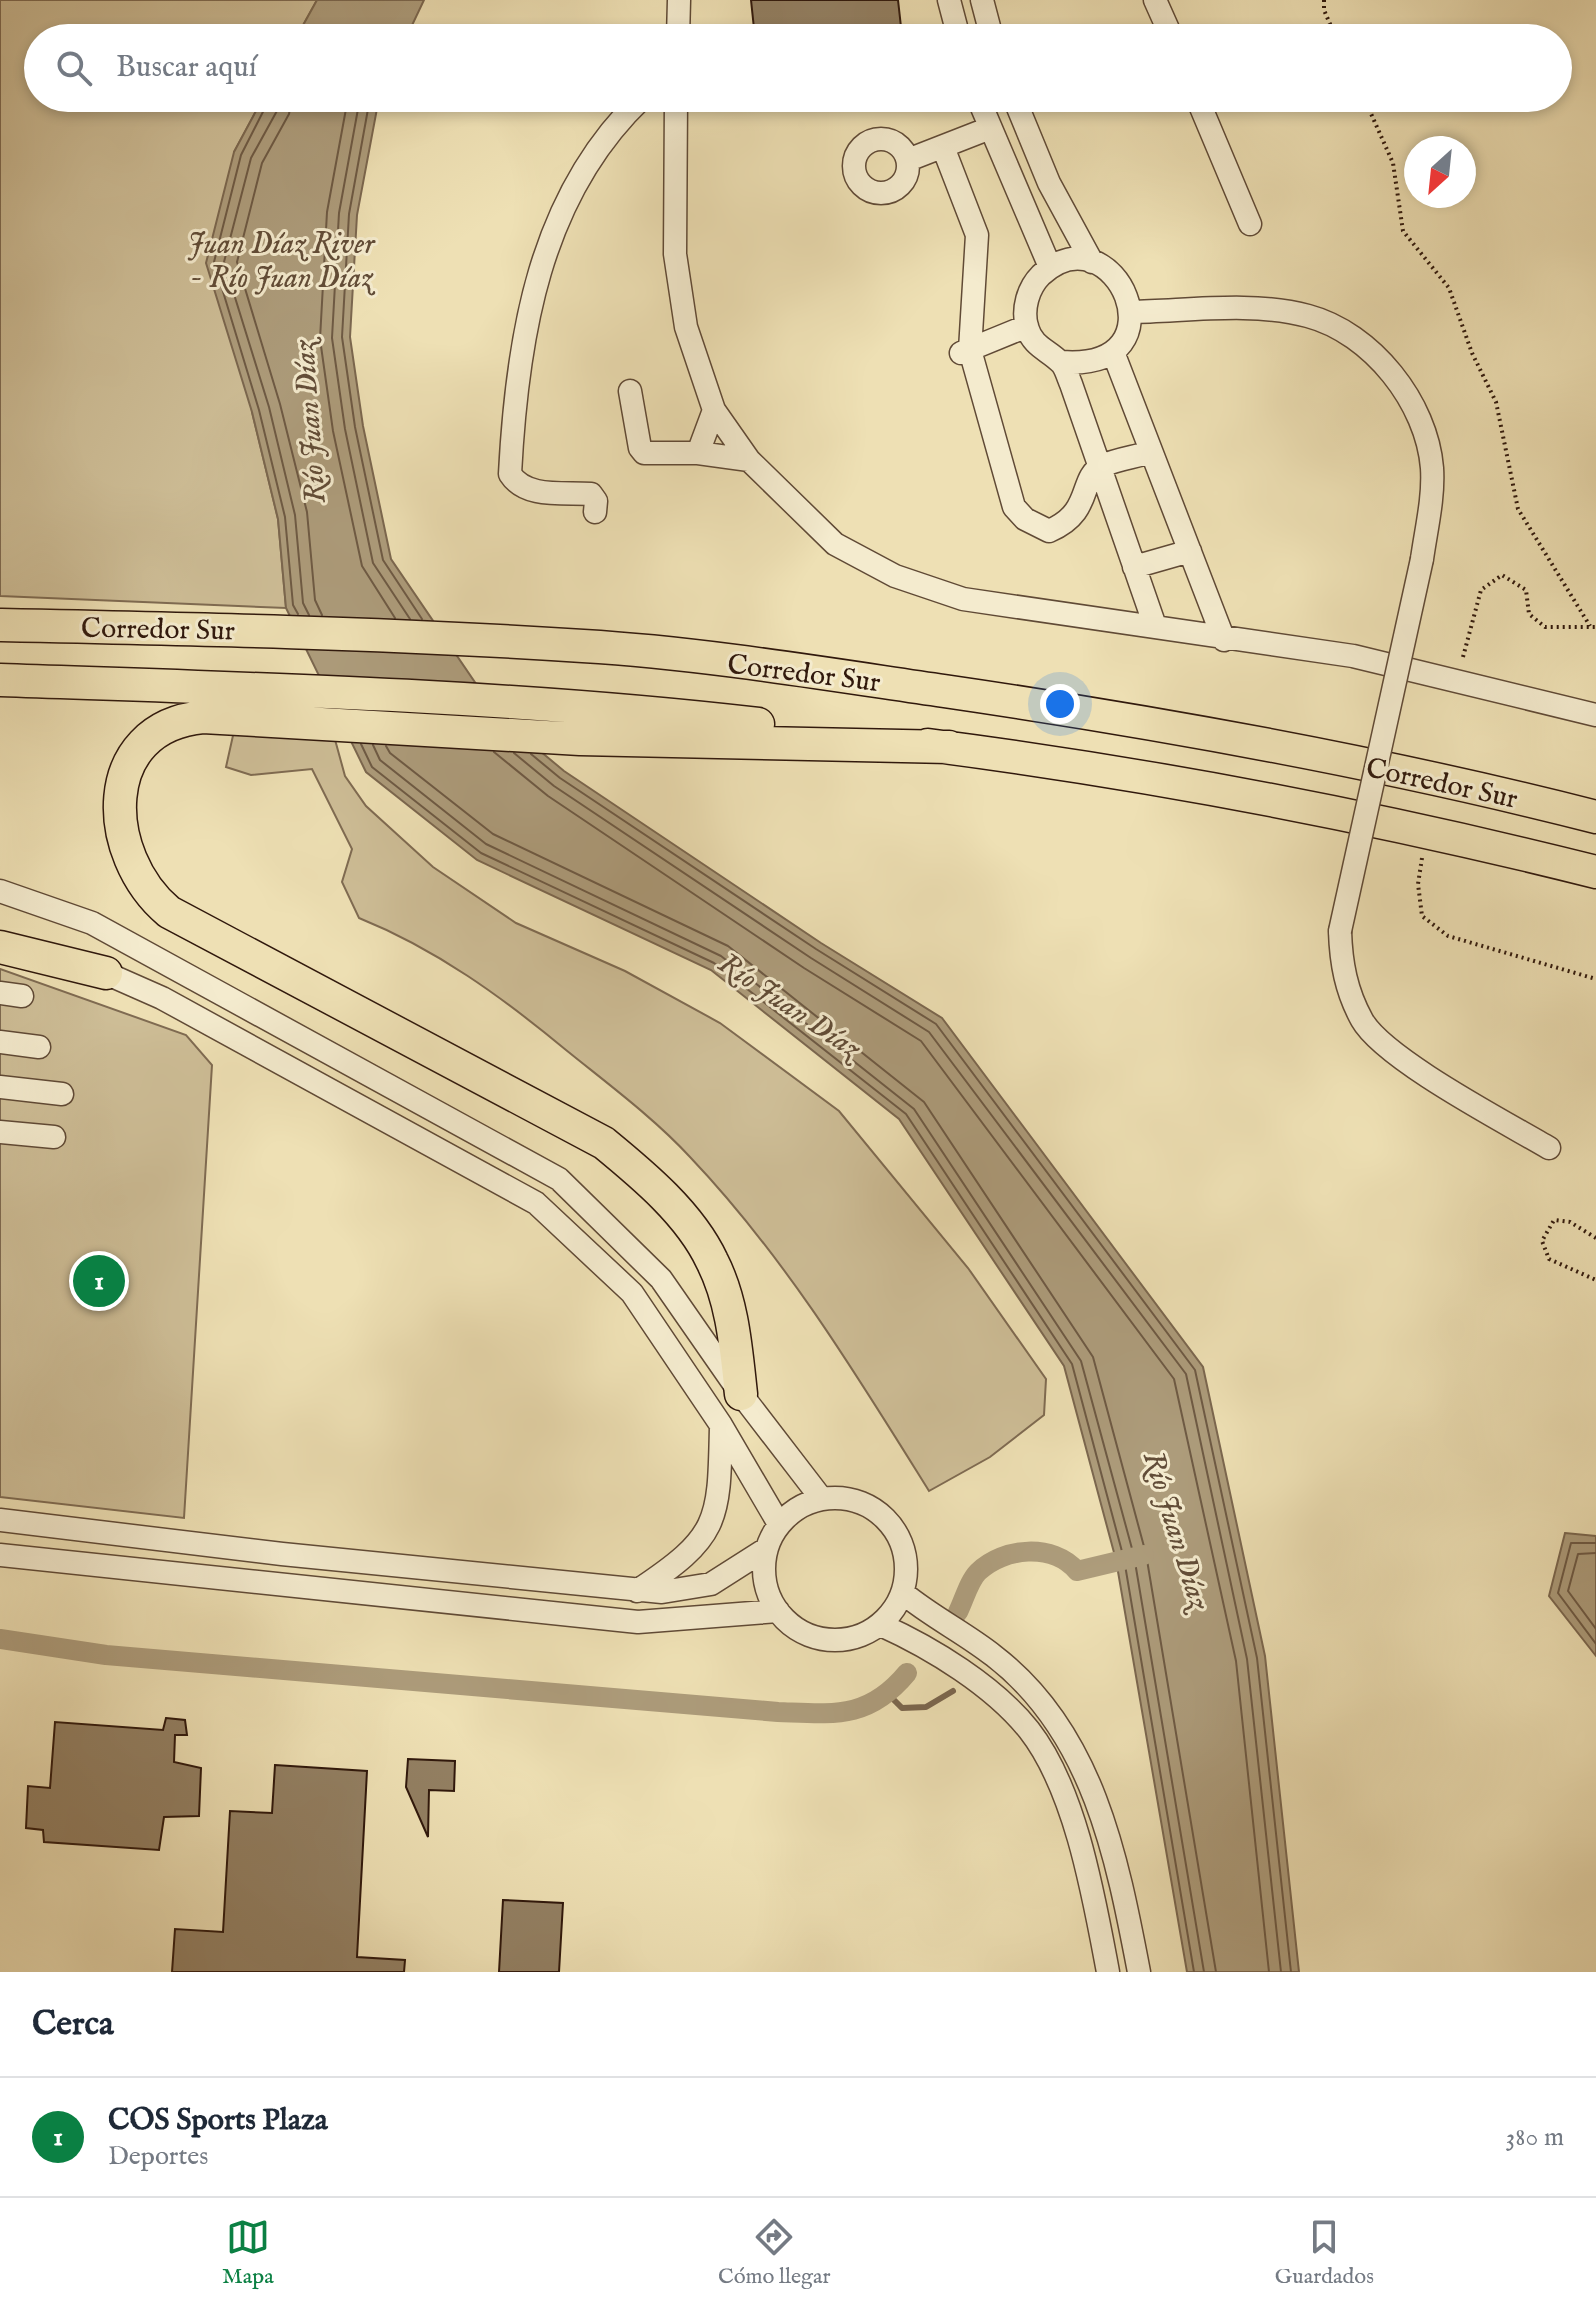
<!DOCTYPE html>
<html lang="es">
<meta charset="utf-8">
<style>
:root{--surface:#fff;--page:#f2f2f3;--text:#1f2937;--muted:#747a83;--line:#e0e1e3;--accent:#0b8043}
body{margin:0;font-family:"IM FELL English",serif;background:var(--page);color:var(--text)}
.compass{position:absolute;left:1404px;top:136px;width:72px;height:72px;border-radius:50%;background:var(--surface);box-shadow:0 4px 12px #0003;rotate:207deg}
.you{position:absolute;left:1060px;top:704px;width:28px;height:28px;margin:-20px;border:6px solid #fff;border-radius:50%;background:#1a73e8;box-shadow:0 0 0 12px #1a73e833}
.badge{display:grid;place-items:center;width:52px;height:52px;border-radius:50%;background:var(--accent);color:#fff;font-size:26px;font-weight:700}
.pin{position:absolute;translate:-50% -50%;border:4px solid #fff;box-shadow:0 2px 8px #0006}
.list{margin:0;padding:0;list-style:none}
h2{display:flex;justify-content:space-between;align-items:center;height:104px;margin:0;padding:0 32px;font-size:34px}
h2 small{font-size:26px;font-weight:400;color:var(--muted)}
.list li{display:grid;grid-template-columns:52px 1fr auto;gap:24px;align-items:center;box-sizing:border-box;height:120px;padding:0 32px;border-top:2px solid var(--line)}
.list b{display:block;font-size:30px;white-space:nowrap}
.list p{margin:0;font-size:26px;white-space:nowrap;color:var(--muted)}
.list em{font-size:26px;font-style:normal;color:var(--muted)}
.icon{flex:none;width:44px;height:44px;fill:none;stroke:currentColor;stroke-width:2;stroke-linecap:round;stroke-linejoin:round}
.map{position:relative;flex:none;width:1596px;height:1972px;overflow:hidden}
.search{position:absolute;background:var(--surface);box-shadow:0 4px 12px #0003;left:24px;right:24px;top:24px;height:88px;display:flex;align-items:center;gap:20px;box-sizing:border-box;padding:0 28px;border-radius:44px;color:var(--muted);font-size:30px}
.sheet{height:224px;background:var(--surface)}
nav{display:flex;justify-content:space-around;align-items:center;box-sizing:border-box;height:112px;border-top:2px solid var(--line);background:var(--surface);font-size:22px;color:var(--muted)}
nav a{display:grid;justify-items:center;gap:4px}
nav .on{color:var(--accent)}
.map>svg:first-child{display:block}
.green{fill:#cebe97;stroke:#7f6b52;stroke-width:2}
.water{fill:#ad9c7b;stroke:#7b674f;stroke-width:2}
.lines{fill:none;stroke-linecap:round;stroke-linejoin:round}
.shore{stroke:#6e5a44;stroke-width:2}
.stream{stroke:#7b674f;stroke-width:6}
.canal{stroke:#ad9c7b;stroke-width:20}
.building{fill:#938063;stroke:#30180c;stroke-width:2}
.minor-casing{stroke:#604a36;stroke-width:25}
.highway-casing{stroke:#30180c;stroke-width:35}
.path{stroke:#30180c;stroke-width:4;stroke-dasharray:2 4;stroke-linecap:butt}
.minor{stroke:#f4ebce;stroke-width:22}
.highway{stroke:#eee0b4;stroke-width:32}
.minor-bridge-casing{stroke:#604a36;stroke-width:25;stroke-linecap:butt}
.minor-bridge{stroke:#f4ebce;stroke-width:22}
.labels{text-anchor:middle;stroke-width:6;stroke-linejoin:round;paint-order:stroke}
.street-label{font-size:28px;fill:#30180c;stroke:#f4ebce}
.water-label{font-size:30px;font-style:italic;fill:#624d38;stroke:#f4ebce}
</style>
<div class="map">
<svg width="1596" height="1972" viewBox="0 0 1596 1972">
<rect width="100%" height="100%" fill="#eee0b4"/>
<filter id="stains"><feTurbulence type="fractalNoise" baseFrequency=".0025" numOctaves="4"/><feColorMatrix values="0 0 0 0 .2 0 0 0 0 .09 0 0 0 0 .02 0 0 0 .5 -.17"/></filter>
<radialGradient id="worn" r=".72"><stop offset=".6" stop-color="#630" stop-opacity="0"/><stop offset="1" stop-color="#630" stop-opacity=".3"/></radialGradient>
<path class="green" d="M0,0H317L296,38H38V98H263L234,152L252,412L278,519L286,608L0,596Z
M234,731L334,736L345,776L366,806L433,867L516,923L625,971L720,1023L839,1111L968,1268L1046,1379L1044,1415L990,1457L929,1491C856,1374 785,1257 690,1157C654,1118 608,1084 566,1050C502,997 436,949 359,918L342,882L352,849L312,769L251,775L226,767Z
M0,969L186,1035L212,1065L184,1518L0,1497Z"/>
<path class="water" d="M317,0H424L406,38H296Z
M263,98H379L357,215L350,337L363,426L391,559L498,716L564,771L821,943L942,1018L1203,1367L1265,1656L1299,1972H1187L1116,1560L1064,1366L899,1119L711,970L477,860L366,772L286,608L278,519L252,412L206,263L234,152Z
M1565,1533L1596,1536V1656L1549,1596Z"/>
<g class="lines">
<path class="shore" d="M270,98L241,155L214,262L259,410L285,517L293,605L298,614
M280,98L278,109L251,158L224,262L269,407L295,515L303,603L309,615
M292,98L289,114L262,163L237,262L280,404L307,512L315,600L322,615
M348,98L327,212L320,339L333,431L362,566L395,618
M360,98L339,213L332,338L345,429L373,563L410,619
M370,98L349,214L342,337L355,427L383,560L422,619
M361,744L372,767L481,853L714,963L906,1114L1072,1364L1124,1559L1194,1972
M373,745L380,760L486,844L721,956L914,1109L1081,1361L1134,1556L1204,1972
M386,746L390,753L493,834L728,946L924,1102L1093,1357L1146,1554L1216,1972
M494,752L548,796L804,968L921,1041L1174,1379L1236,1661L1269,1972
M514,753L554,786L811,958L929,1032L1186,1374L1247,1659L1281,1972
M531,754L560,778L816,949L936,1024L1195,1370L1257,1658L1291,1972
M1596,1543H1571L1558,1593L1596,1644
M1596,1553L1578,1554L1568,1591L1596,1629"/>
<path class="stream" d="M889,1695L902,1708L926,1707L953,1691"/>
<path class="canal" d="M958,1612C964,1600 969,1581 978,1572C1004,1547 1053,1543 1077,1571L1144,1555
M0,1639L106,1655L778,1712C833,1714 868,1720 907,1673"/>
</g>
<path class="building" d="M751,0H898L902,36L755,38Z
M166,1718L185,1720L187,1735H175L174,1762L201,1768L199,1816L164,1817L159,1850L44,1842L43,1830L26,1828L28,1786L50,1788L55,1722L163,1730Z
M408,1759L455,1761L454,1791L429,1790L428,1837L406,1787Z
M275,1765L367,1771L357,1957L405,1960L404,1972H172L175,1929L223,1932L230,1811L272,1813Z
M503,1900L563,1903L559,1972H499Z"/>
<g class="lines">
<g class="minor-casing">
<path id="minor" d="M949,0L959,38
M982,0L992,38
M1155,0L1172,38
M678,38L679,0
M676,98L675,254L686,327L714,410L749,460L835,544L895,576L963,599L1353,656L1596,715
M978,98L1050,267
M1014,98L1049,183L1092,262
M1197,98L1250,224
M854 166a27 27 0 1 1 54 0a27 27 0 1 1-54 0Z
M943,147L977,235L970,350L1014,507L1025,519L1049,531C1094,512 1078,478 1102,466C1117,459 1136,457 1151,452
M908,160L990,128
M1131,312C1188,311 1252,301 1308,316C1372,333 1427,403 1432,468C1434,498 1426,530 1422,559
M1113,352L1224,640
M961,353L1027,326
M1061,362C1188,372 1114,207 1041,275C1028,288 1022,309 1027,327C1033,347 1047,349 1060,362C1065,366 1068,377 1071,384L1155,626
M630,391L640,448L644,453H698L749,460
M698,453L714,410
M595,512L596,501L591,494C564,492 526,499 510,474C517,338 539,196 642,98
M1134,567L1190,551
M0,891L92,923L559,1179L661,1279L741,1394L821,1498
M1340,931C1341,963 1346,991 1362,1020C1384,1059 1505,1122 1549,1148
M94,968L162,998L536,1203L632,1293L721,1425L779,1524
M0,993L22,996
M0,1042L39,1047
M0,1087L62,1094
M0,1132L54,1137
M764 1569a71 71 0 1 1 142 0a71 71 0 1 1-142 0Z
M0,1520L282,1554L662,1592L711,1584L766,1549
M0,1555L638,1622L778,1611
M637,1591C720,1536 719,1522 721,1426
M903,1593C932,1617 965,1633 994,1656C1093,1732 1117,1857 1139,1972
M881,1625C932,1648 994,1686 1029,1730C1076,1790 1094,1898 1108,1972"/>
</g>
<g class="highway-casing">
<path id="highway" d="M0,625C194,629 389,633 583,646C701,653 827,674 944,691C1163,723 1381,762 1596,817
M0,680C253,689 507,695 758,724
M928,745C1152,774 1377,817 1596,872
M0,947L106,973
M741,1394C736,1349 733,1302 712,1261C690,1214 643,1175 604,1143L169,912C101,855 96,727 203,717L580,739L949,747"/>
</g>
<path class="path" d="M1324,0V10L1336,38
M1364,98L1393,163L1403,231L1449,288L1472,353L1496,402L1518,509L1590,626
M1463,657L1481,590L1502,575L1526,590L1529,614L1545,627H1596
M1422,858L1418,884L1422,916L1448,936L1596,979
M1596,1238L1570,1222L1554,1220L1542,1241L1549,1259L1596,1280"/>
<use href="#minor" class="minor"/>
<use href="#highway" class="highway"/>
<g class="minor-bridge-casing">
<path id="minor-bridge" d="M1340,931L1422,559"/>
</g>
<use href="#minor-bridge" class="minor-bridge"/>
</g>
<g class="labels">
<g class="street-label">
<text transform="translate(158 628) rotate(1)" y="10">Corredor Sur</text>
<text transform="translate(804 672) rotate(7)" y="10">Corredor Sur</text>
<text transform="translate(1442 782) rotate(12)" y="10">Corredor Sur</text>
</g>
<g class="water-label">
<text x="281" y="253">Juan Díaz River<tspan x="281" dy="34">- Río Juan Díaz</tspan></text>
<text transform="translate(309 422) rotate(-94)" y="10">Río Juan Díaz</text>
<text transform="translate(790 1005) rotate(34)" y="10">Río Juan Díaz</text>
<text transform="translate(1177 1530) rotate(73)" y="10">Río Juan Díaz</text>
</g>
</g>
<rect width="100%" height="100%" filter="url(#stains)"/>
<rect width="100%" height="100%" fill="url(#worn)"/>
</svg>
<svg class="compass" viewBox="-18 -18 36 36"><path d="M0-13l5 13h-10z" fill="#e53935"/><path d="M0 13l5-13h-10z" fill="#747a83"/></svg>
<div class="you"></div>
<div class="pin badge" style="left:99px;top:1281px">1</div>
<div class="search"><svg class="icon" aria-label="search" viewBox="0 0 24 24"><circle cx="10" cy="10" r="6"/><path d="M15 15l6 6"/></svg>Buscar aquí</div>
</div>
<section class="sheet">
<h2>Cerca<small></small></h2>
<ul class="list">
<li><span class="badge">1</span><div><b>COS Sports Plaza</b><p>Deportes</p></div><em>380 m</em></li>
</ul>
</section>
<nav>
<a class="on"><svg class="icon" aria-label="map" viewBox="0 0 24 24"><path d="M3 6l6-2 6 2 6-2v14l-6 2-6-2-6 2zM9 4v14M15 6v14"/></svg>Mapa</a>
<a><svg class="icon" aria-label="directions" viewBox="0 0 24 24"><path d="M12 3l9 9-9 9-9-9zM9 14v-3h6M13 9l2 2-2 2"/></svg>Cómo llegar</a>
<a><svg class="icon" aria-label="saved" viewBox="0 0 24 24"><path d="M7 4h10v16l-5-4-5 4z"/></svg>Guardados</a>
</nav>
